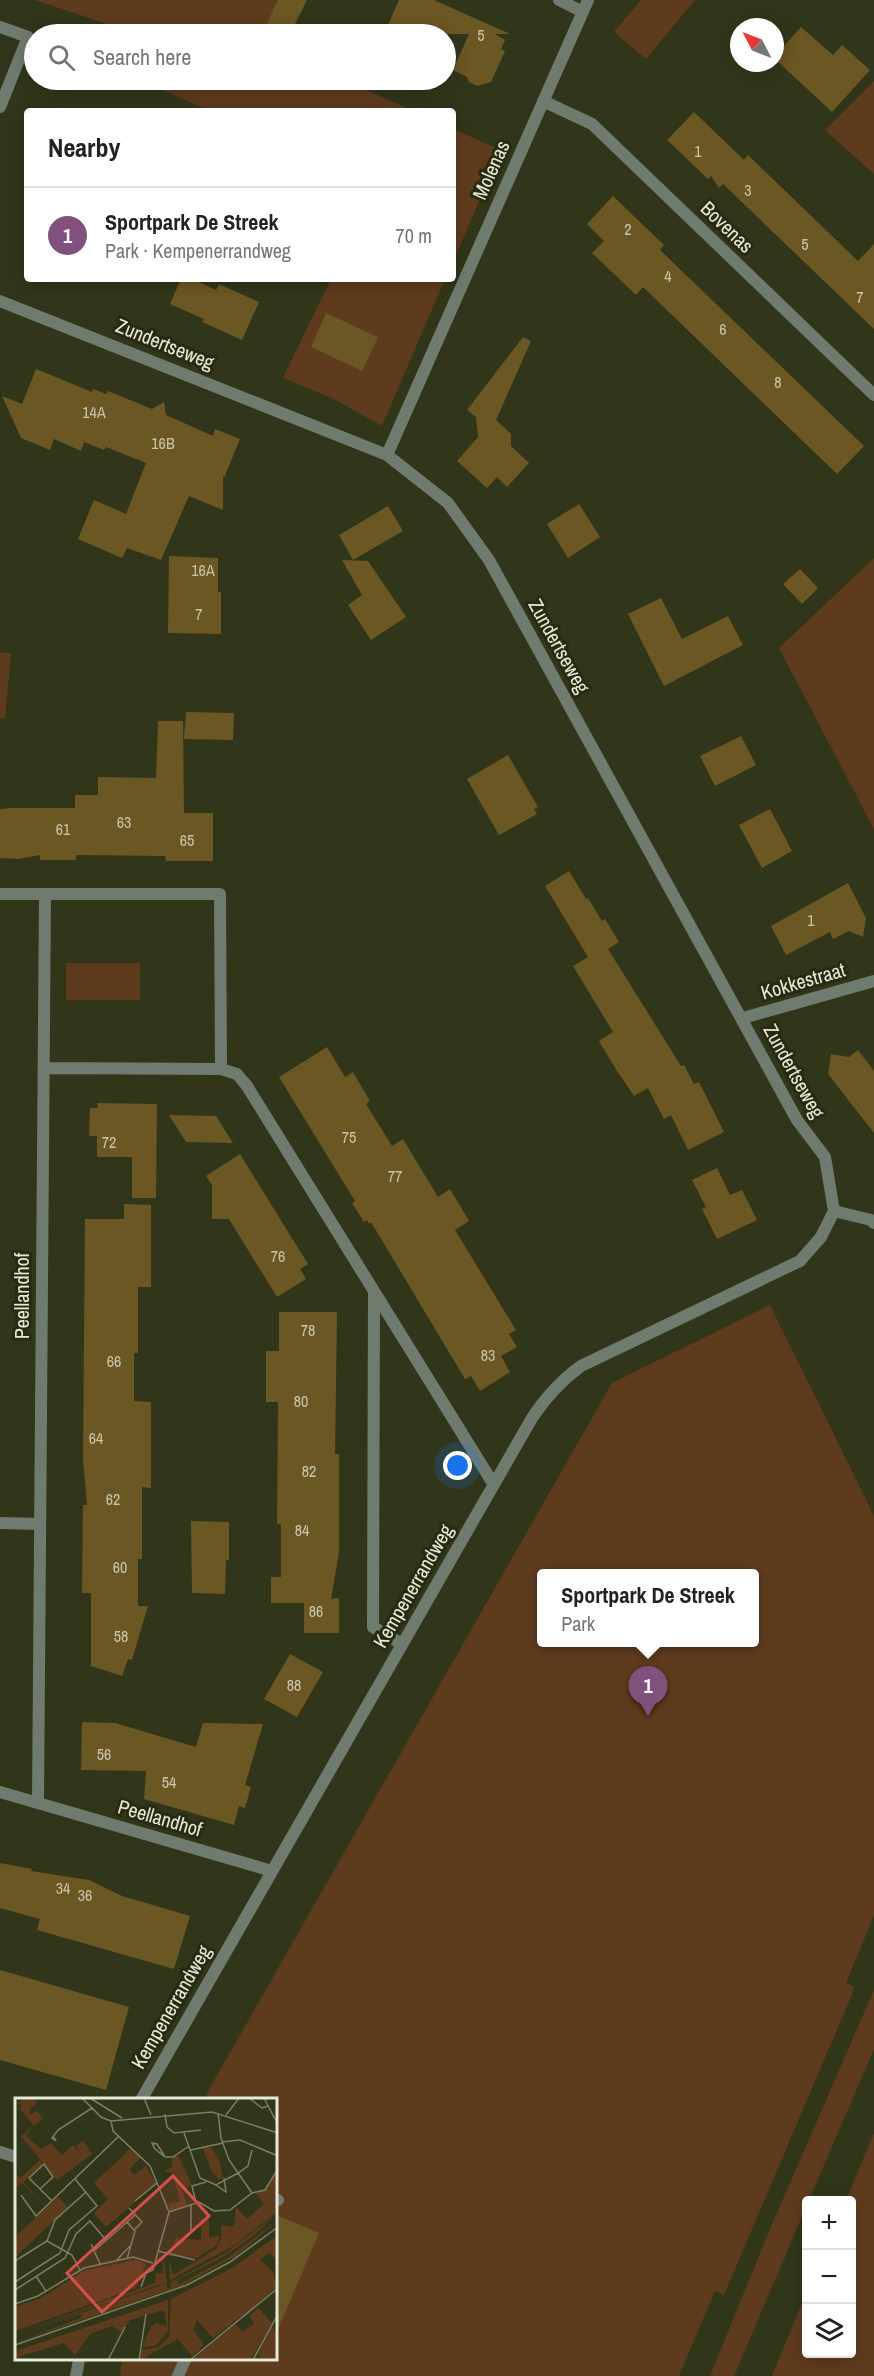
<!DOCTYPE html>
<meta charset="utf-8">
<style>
:root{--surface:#fff;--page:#f6f6f6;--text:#222;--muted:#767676;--line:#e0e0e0;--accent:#82507c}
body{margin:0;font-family:"Archivo Narrow",sans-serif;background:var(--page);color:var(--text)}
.controls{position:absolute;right:18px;bottom:18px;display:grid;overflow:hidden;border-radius:6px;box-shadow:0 3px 15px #0003}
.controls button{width:54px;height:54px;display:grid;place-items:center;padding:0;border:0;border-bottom:2px solid var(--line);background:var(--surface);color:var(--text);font:30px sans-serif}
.compass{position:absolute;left:730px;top:18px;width:54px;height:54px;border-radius:50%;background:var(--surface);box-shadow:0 3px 15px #0003;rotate:312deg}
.you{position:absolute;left:458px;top:1466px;width:21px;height:21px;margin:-15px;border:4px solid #fff;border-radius:50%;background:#1a73e8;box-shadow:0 0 0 9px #1a73e833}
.badge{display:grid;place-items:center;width:39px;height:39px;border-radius:50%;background:var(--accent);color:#fff;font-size:20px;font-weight:700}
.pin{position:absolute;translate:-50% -50px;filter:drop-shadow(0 2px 3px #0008)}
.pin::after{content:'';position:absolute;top:32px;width:21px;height:18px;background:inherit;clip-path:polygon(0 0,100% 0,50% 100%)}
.popup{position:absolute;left:537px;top:1569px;width:222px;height:78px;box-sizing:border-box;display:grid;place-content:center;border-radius:6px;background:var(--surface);filter:drop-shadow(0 2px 4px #0005);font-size:20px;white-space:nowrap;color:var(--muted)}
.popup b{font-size:22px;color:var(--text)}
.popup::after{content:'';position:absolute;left:50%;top:100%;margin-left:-12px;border:12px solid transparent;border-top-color:var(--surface)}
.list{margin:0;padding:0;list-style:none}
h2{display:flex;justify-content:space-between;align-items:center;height:78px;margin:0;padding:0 24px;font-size:26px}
h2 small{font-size:20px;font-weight:400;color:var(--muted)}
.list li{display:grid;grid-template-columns:39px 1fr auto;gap:18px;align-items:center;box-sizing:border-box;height:96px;padding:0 24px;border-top:2px solid var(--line)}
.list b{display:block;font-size:22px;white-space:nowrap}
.list p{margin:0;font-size:20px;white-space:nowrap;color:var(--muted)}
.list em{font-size:20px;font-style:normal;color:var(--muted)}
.icon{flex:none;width:33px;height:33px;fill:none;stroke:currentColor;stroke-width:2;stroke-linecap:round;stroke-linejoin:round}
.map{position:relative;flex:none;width:874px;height:2376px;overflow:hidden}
.search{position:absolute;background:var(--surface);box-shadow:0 3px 15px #0003;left:24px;top:24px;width:432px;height:66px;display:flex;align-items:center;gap:15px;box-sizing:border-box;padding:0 21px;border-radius:33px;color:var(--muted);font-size:22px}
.panel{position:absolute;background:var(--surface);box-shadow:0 3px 15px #0003;left:24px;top:108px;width:432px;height:174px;border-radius:6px}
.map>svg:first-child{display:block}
.green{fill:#5f3b1d;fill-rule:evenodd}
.building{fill:#6b5723}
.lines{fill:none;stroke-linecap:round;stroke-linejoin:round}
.lane{stroke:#707b70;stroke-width:12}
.street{stroke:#707b70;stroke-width:12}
.labels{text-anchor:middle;stroke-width:6;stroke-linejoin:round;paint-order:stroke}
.number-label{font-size:16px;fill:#c7c5ac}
.street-label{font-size:20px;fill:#e6ead9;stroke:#272c10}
.inset-road{fill:none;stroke:#797e66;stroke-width:1.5}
.view{fill:#d94f4b;fill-opacity:0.15;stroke:#d94f4b;stroke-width:3}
.inset-edge{fill:none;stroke:#e6ead9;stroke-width:3}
</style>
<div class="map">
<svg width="874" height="2376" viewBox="0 0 874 2376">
<rect width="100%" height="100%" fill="#31361a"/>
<path class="green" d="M35,0H284L267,34H101L104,23Z
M641,0H695L646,59L614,32Z
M141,80H343L414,111H210Z
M874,81V174L825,130Z
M453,129L501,150L453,262Z
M331,279H445L382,426L334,399L283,378Z
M874,558V829L779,648Z
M0,653H11L5,718H0Z
M66,963H140V1000H66Z
M770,1305L874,1516V1915L846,1983L855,1987L724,2295L715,2291L679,2376H120L122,2360H276V2100H203L612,1383ZM542,1574H754V1642H542Z
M874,1990V2049L809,2200H806V2207L734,2376H710L770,2229Z
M874,2133V2376H772L806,2293V2354H852V2200H846Z"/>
<path class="building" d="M278,0H307L290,34H262Z
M399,0H434L510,34H495L505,40L501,49L505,51L491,82L477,86L469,82L467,77L453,70L469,34H384Z
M801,27L833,55L842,45L870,70L832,112L775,59V56Z
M694,112L744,160L748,155L858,261L874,244V329L723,184L719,188L711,176L708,179L667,140Z
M613,196L664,245L660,250L864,446L837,474L643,287L636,295L592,253L604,241L587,224Z
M181,279H192L216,290L219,284L259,302L242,340L202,322L204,319L170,304Z
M326,313L378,337L362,371L311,347Z
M523,337L531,341L496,420L511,434V446L529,463L507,487L497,477L487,488L457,461L478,437L476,417L467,410Z
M36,369L92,392L93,389L106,394L108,391L152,409L164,402L166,415L213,436L215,429L240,439L224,478L223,476V510L189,496L161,560L127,548L122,558L78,539L94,500L126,514L146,463L106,447L104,450L84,442L81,451L54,439L50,450L21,438L2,396L22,404Z
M579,504L600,537L568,558L547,524Z
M388,506L403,531L353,560L339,535Z
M169,556L218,558V592H221V634L168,633Z
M342,560L368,561L406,617L371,640L348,605L362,595Z
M800,569L818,588L802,604L783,584Z
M661,598L682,639L728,616L743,645L664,686L628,614Z
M186,712L234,713L233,740L184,739Z
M158,721H183L184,813H213V861H166L165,856L76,855V860H40V855L18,859L0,858V809L12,808H75V795H98V777L156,778Z
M741,736L756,765L715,786L700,756Z
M508,755L538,807L534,809L537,814L499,835L467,779Z
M770,809L792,851L762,868L739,825Z
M569,871L586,899L588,898L602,921L605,919L619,942L608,949L681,1066L684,1065L694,1084L699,1082L724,1132L688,1150L671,1115L664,1119L648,1088L634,1096L617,1071L599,1041L613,1032L573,966L588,957L545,886Z
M848,883L866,918L863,937L849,931L833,939L830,932L786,955L771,926Z
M327,1047L345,1077L353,1072L370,1101L366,1104L392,1146L403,1139L438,1197L450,1189L469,1221L455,1230L516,1330L509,1334L517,1347L501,1356L510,1372L480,1391L471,1376L465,1379L371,1222L369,1224L367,1220L364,1222L352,1203L355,1201L279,1077Z
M858,1050L874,1071V1133L828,1074L831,1054L849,1057Z
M97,1103L157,1104L156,1198H132V1157H97V1136H89L90,1108H98Z
M169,1115L216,1116L233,1143L186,1142Z
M240,1154L308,1264L300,1269L306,1279L277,1297L229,1219H212V1185L206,1176Z
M717,1168L730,1195L742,1190L757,1220L717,1239L702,1209L706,1207L692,1180Z
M124,1204L151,1205V1287H138V1353H134V1401L151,1402V1488L142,1487V1559H138V1606H148L132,1660L128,1659L122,1676L91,1666V1593H82L83,1505H87L83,1460L85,1219H124Z
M279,1312H337L335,1454H339V1552L331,1599L339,1598V1633H304V1603H271V1577H281V1524H277L278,1402H266V1351H279Z
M191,1521L229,1522V1560H226L225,1594L192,1593Z
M290,1654L323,1672L297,1717L264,1699Z
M82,1722L115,1723L196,1747L203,1723L263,1724L245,1785L251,1787L245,1808L239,1806L234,1825L144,1799L146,1771L81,1770Z
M0,1863L32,1869L31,1871L89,1880L122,1896L190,1916L174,1969L37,1930L40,1919L0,1908Z
M0,1970L129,2007L106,2090L0,2060Z
M276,2215L319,2233L276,2334Z"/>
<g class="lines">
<path class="lane" d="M0,27L28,37L0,107
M276,2199L278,2200
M178,2376L185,2360"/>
<path class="street" d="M559,0L581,11
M543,101L592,124L874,395
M0,301L387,455L448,503L489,560L797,1120L825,1157L834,1211L871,1220L874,1223
M387,455L588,0
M0,894H220L221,1069
M743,1018L874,981
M44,1068L221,1069L237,1074L247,1086L494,1485
M374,1292L373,1627L402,1644
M0,1523L40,1524
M0,1792L272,1871
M38,1803L45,894
M141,2100L532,1418C546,1397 560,1381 581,1366L800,1261L821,1237L834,1211
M0,2152L16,2157
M76,2376L79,2360"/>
</g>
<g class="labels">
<g class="number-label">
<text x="481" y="41">5</text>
<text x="698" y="157">1</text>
<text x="748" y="196">3</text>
<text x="628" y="235">2</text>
<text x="805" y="250">5</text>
<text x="668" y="282">4</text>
<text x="860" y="303">7</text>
<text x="723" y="335">6</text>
<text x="778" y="388">8</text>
<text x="94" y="418">14A</text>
<text x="163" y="449">16B</text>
<text x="203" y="576">16A</text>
<text x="199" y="620">7</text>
<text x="124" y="828">63</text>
<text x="63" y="835">61</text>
<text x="187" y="846">65</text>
<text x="811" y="926">1</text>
<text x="349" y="1143">75</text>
<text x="109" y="1148">72</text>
<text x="395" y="1182">77</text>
<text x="278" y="1262">76</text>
<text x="308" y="1336">78</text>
<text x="488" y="1361">83</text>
<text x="114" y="1367">66</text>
<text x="301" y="1407">80</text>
<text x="96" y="1444">64</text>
<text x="309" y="1477">82</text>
<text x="113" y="1505">62</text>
<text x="302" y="1536">84</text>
<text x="120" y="1573">60</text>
<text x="316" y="1617">86</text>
<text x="121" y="1642">58</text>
<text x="294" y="1691">88</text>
<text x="104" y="1760">56</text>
<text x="169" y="1788">54</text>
<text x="63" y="1894">34</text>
<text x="85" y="1901">36</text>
</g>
<g class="street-label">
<text transform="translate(491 170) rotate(-66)" y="7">Molenas</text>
<text transform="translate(727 227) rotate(44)" y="7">Bovenas</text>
<text transform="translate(165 344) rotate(22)" y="7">Zundertseweg</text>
<text transform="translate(559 646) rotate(61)" y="7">Zundertseweg</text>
<text transform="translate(803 981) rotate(-16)" y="7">Kokkestraat</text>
<text transform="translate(794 1071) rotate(61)" y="7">Zundertseweg</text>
<text transform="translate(22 1296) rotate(-90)" y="7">Peellandhof</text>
<text transform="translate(413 1586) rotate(-60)" y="7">Kempenerrandweg</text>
<text transform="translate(160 1818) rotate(16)" y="7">Peellandhof</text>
<text transform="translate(171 2007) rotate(-60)" y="7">Kempenerrandweg</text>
</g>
</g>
<g transform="translate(15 2098)">
<rect width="262" height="262" fill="#31361a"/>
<path d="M10,0H19L22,6L15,10V16L22,13L28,20L19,28L4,10L8,7L1,6ZM17,29L11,38L26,51L36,45L47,57L58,47L67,57L61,48L68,42L77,56L42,82L6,38ZM187,48L197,50L204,62L208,79L204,82L197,74ZM116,50L126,59L115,71L119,77L131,68L141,86L91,129L79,115L93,101L79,85ZM162,55L177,87L167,92L172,107L155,113L153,106L165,103L157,75L149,73L157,69V61ZM25,62L28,67L8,84L30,108L7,85L0,90V75L5,80ZM262,73V114L220,147L155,182L154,161L158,177L201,151L206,141V127L219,129L221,109L232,121L249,106L241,95L253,90ZM43,99L53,110L0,159V139ZM262,116L238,138L208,159L162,182L164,186L211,161L262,123L221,158L168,187L0,245L68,219L66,216L0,238L152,185V191L155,190L156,184L212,154ZM186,121H194V140L205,137L202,147L182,160L154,158L161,140L186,142ZM262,138V162L254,155L245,161L258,174L262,188L245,204L198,240L182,222L178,232L189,247L177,258L163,241L125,262L126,252L143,249L154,239L156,201L217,170ZM148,158L152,184L0,236L140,185L141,175H148ZM121,162L131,166L121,190L0,233V209L24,201L69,173ZM153,202V233L140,248L127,249L136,229L141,225L152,229L149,212L115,222L106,234L97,228L75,236L60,257L49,245L0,260V253ZM243,210L257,225L236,262H177L221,226L227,234L239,226L235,217ZM257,229L262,236V262H247L243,256Z" fill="#5f3b1d"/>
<path class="inset-road" d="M67,0L86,19L96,23M75,0L107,20M129,0L136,17M234,0L247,10L253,8M249,0L261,23M203,15L206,40L214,62L237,95M150,16L152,29L159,35L186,32M211,17L224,0M96,23L98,33L135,68L154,114L138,172L131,175L126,189M96,23L197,14L263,35M169,35L185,80M38,38L41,43L37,40L43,32L77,10M207,44L225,42L263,58M137,45L142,46L150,59L140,51ZM176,52L208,45M150,59H158L174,48M185,80L201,87L223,75L233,68L237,52M201,87L211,94L209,80M25,91L38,79L29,66L14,80L37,103M6,97L21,118L104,38M120,103L142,85M181,105L177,88L191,84M176,107V135M114,110L127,124L119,132M154,114L184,104L199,113L215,112L237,95L250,92L263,71M74,122L91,142M32,143L57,157L65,172M76,146L85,166M79,153L120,117M143,153L180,162M112,161L120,133L112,124M0,163L32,143L40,122L71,94M101,163L115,148M21,178L31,193M0,184L45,155L54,132L82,108L60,81M0,192L50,160L61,136L75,123M0,206L23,198L69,170L118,159L138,165M0,247L172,187L215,164L263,129M93,262L110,229M124,262L131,216M175,262L263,190M238,262L263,216"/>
<path class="view" d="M158,78L194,118L87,214L52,175Z"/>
<rect width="262" height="262" class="inset-edge"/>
</g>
</svg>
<div class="controls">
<button>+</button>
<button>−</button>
<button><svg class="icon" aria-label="layers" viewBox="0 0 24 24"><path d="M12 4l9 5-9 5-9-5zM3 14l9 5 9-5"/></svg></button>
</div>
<svg class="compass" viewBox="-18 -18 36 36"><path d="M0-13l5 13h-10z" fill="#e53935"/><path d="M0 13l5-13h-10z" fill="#767676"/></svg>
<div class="you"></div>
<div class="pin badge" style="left:648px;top:1716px">1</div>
<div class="popup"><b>Sportpark De Streek</b>Park</div>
<div class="search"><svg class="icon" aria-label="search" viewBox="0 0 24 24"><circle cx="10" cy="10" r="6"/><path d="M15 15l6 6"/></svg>Search here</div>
<section class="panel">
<h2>Nearby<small></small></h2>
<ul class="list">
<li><span class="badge">1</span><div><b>Sportpark De Streek</b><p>Park · Kempenerrandweg</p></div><em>70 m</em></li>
</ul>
</section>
</div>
